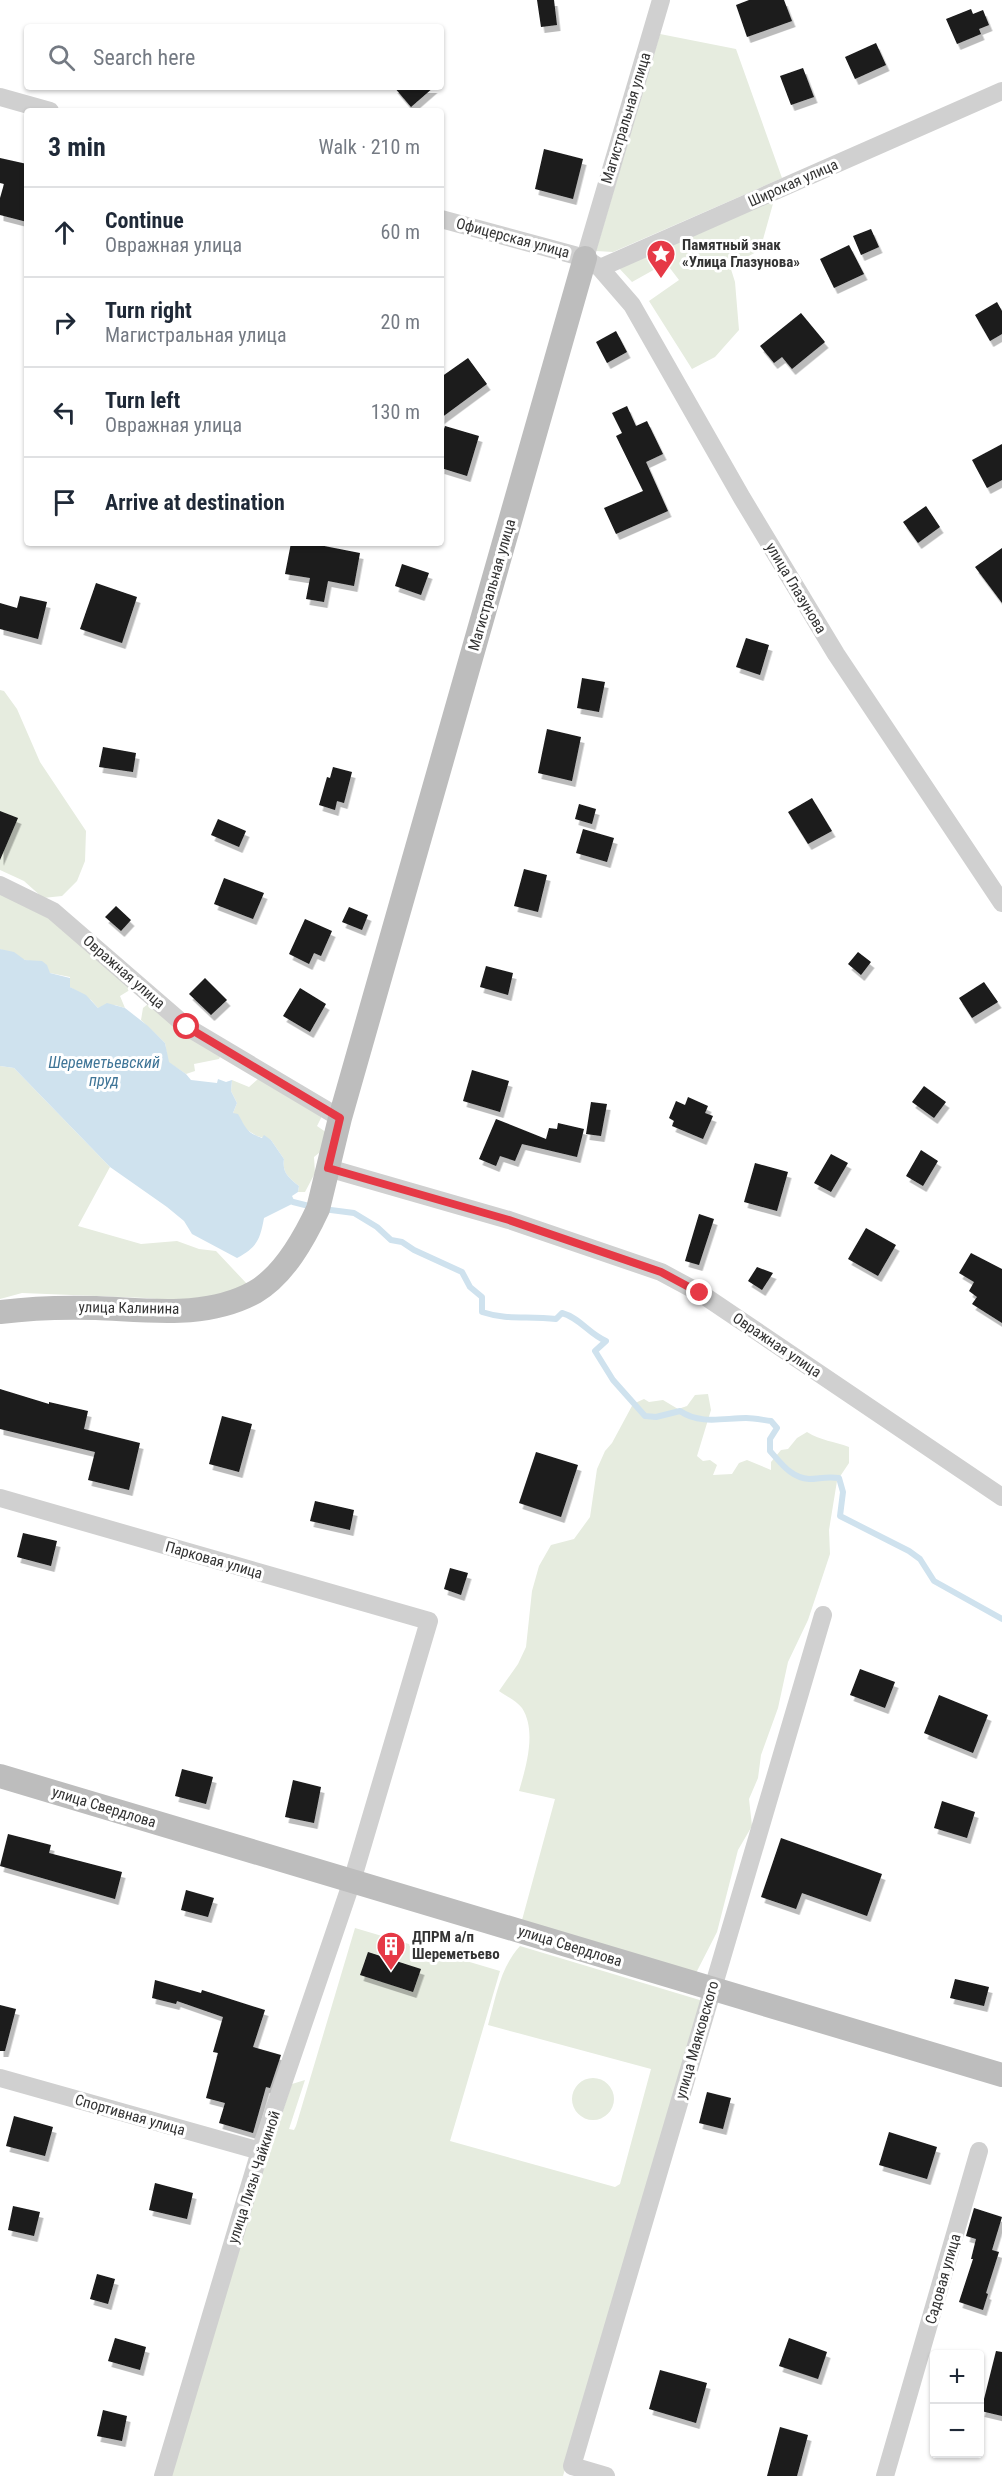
<!DOCTYPE html>
<meta charset="utf-8">
<style>
:root{--surface:#fff;--page:#f6f6f7;--text:#1f2937;--muted:#747a83;--line:#e0e1e3}
body{margin:0;font-family:"Roboto Condensed",sans-serif;background:var(--page);color:var(--text)}
.controls{position:absolute;right:18px;bottom:18px;display:grid;overflow:hidden;border-radius:6px;box-shadow:0 2px 4px #0004}
.controls button{width:54px;height:54px;display:grid;place-items:center;padding:0;border:0;border-bottom:2px solid var(--line);background:var(--surface);color:var(--text);font:30px sans-serif}
.stop{position:absolute;width:18px;height:18px;margin:-14px;border:4px solid #e63946;border-radius:50%;background:#fff}
.stop.end{background:#e63946;border-color:#fff;box-shadow:0 2px 6px #0008}
.list{margin:0;padding:0;list-style:none}
h2{display:flex;justify-content:space-between;align-items:center;height:78px;margin:0;padding:0 24px;font-size:26px}
h2 small{font-size:20px;font-weight:400;color:var(--muted)}
.list li{display:grid;grid-template-columns:39px 1fr auto;gap:18px;align-items:center;box-sizing:border-box;height:90px;padding:0 24px;border-top:2px solid var(--line)}
.list b{display:block;font-size:22px;white-space:nowrap}
.list p{margin:0;font-size:20px;white-space:nowrap;color:var(--muted)}
.list em{font-size:20px;font-style:normal;color:var(--muted)}
.icon{flex:none;width:33px;height:33px;fill:none;stroke:currentColor;stroke-width:2;stroke-linecap:round;stroke-linejoin:round}
.map{position:relative;flex:none;width:1002px;height:2476px;overflow:hidden}
.search{position:absolute;background:var(--surface);box-shadow:0 2px 4px #0004;left:24px;top:24px;width:420px;height:66px;display:flex;align-items:center;gap:15px;box-sizing:border-box;padding:0 21px;border-radius:6px;color:var(--muted);font-size:22px}
.panel{position:absolute;background:var(--surface);box-shadow:0 2px 4px #0004;left:24px;top:108px;width:420px;height:438px;border-radius:6px}
.map>svg:first-child{display:block}
.green{fill:#e6ecdf}
.water{fill:#cfe2ee}
.lines{fill:none;stroke-linecap:round;stroke-linejoin:round}
.stream{stroke:#cfe2ee;stroke-width:6}
.building{fill:#1a1a1a;filter:url(#shadow)}
.street{stroke:#d0d0d0;stroke-width:18}
.secondary{stroke:#bdbdbd;stroke-width:24}
.route{stroke:#e63946;stroke-width:8}
.labels{text-anchor:middle;stroke-width:6;stroke-linejoin:round;paint-order:stroke}
.street-label{font-size:15px;fill:#333;stroke:#fff}
.poi-label{font-size:15px;font-weight:bold;fill:#333;stroke:#fff;text-anchor:start}
.water-label{font-size:16px;font-style:italic;fill:#3f7597;stroke:#fff}
</style>
<div class="map">
<svg width="1002" height="2476" viewBox="0 0 1002 2476">
<defs>
<filter id="shadow"><feDropShadow dx="3.5" dy="6" stdDeviation="0" flood-color="#0004"/></filter>
</defs>
<rect width="100%" height="100%" fill="#fff"/>
<path class="green" d="M660,34L736,49L782,178L613,252L596,251Z
M776,193L760,250L730,266L735,282L739,330L715,357L692,369L649,301L679,280L666,263L632,282L616,265Z
M0,690L4,691L17,709L40,762L86,831L85,861L77,881L62,896L43,898L24,881L0,870Z
M0,892L50,915L133,988L120,996L125,1008L115,1005L98,1008L91,1000L70,987V977L50,973L35,962L25,960L0,949Z
M148,1004L222,1053L219,1059L194,1064L195,1071L186,1074L168,1062L165,1043L141,1020L143,1008Z
M0,1066L14,1068L110,1167L78,1226L141,1244L177,1241L199,1249L216,1251L248,1285L215,1298L180,1301L146,1298L22,1293L0,1299Z
M258,1079L323,1114L317,1126L330,1135L325,1148L314,1157L315,1173L305,1192H298L299,1186C289,1178 282,1173 284,1159L271,1140L257,1136L244,1128L242,1122L233,1113L237,1103L231,1091L232,1080L249,1087Z
M708,1394L711,1410L697,1456L703,1461L710,1460L717,1465L713,1475L732,1474L739,1463L747,1460L771,1470V1462L781,1450L788,1449L797,1438L807,1432C821,1441 834,1441 849,1447V1463L837,1481L829,1530L830,1554L808,1620L788,1662L778,1708L761,1755L758,1778L749,1799L752,1826L738,1850L717,1932L696,1973L522,1920L555,1799L519,1791C526,1767 537,1731 522,1708C517,1701 506,1696 499,1691L518,1664L526,1647L532,1591L539,1566L551,1545L574,1539L590,1517L597,1469L605,1451L612,1443L633,1404L644,1399L649,1402L663,1400L678,1409L687,1406L695,1395Z
M355,1928L500,1971L450,2141L615,2187L620,2184L651,2069L488,2025C496,1997 500,1968 520,1946L703,2001L563,2476H171L261,2175L292,2084L305,2080L289,2129L294,2130L296,2126Z
M572 2099a21 21 0 1 1 42 0a21 21 0 1 1-42 0Z"/>
<path class="water" d="M0,949L14,952L25,960L42,961L47,965L50,973L70,978V987L86,995L98,1008L107,1003L125,1008L148,1026L165,1043L169,1062L186,1074L191,1080L217,1083L218,1079L226,1082L232,1080L231,1091L237,1103L233,1113L238,1114C246,1127 245,1132 262,1138L264,1135L271,1140L284,1159C282,1173 289,1178 299,1186L298,1192L292,1196L294,1200L292,1204L264,1218C260,1240 257,1247 237,1258L192,1234L184,1221L167,1207L110,1167L14,1068L0,1066Z"/>
<g class="lines">
<path class="stream" d="M293,1202L313,1207
M323,1209L354,1213L377,1227L391,1240L402,1242L414,1250L462,1272L470,1287L482,1297V1312C509,1321 529,1315 556,1319L562,1313C580,1318 589,1334 606,1341L595,1351L613,1380L645,1416L656,1417L680,1411C700,1425 724,1418 746,1418C754,1418 763,1420 771,1421L777,1428L770,1439V1451C781,1463 791,1478 809,1479C819,1479 826,1476 839,1478L843,1492L840,1516L909,1551L920,1559L934,1581L1002,1619"/>
</g>
<path class="building" d="M537,0H554L557,25L541,27Z
M749,0H784L792,21L747,37L736,5Z
M971,9L973,14L983,10L989,25L979,29L981,34L957,44L946,19Z
M876,43L886,65L855,79L845,57Z
M803,68L814,97L791,105L780,76Z
M394,87H434L411,107Z
M544,149L583,159L573,199L535,189Z
M0,158L27,164V222L0,215V198L4,184L0,183Z
M871,229L879,247L861,255L853,236Z
M849,245L864,274L834,288L820,259Z
M997,302L1002,311V334L990,341L975,315Z
M801,313L825,342L792,369L782,357L774,363L760,346Z
M616,331L627,352L607,363L596,342Z
M468,358L487,384L441,418V377Z
M627,406L636,426L647,421L663,454L646,462L668,511L616,534L604,508L643,491L616,436L622,433L612,413Z
M445,426L479,436L467,476L441,468V438Z
M1002,444V480L987,488L972,460Z
M926,506L940,527L918,543L903,522Z
M291,543H309L360,553L354,586L328,581L324,602L306,599L310,578L285,574Z
M1002,548V603L975,567Z
M402,564L429,573L421,595L395,586Z
M96,583L137,597L122,643L80,629Z
M20,596L47,602L38,639L0,629V603L17,608Z
M746,638L769,645L760,675L736,667Z
M582,678L605,682L599,712L577,708Z
M547,729L581,737L572,781L538,773Z
M103,747L136,753L133,772L99,767Z
M333,767L352,772L344,803L337,801L335,810L319,805L327,777L330,778Z
M812,798L832,831L808,844L788,812Z
M579,804L596,809L592,824L575,819Z
M0,811L18,818L0,860Z
M218,819L246,831L239,847L211,835Z
M583,829L614,838L607,862L576,853Z
M524,869L547,875L538,912L514,906Z
M224,878L264,893L253,919L214,904Z
M116,906L131,920L121,931L105,917Z
M349,907L368,915L362,930L342,922Z
M305,919L332,931L321,956L314,953L309,964L289,954Z
M858,952L871,962L861,975L848,964Z
M486,966L513,973L508,995L480,987Z
M205,978L227,1000L211,1015L189,994Z
M984,982L998,1002L972,1018L959,998Z
M300,988L326,1004L310,1032L283,1016Z
M472,1070L509,1081L500,1112L463,1101Z
M924,1086L946,1102L934,1118L912,1102Z
M688,1097L708,1106L705,1113L713,1116L703,1139L672,1126L674,1121L669,1118L676,1101L685,1105Z
M591,1102L607,1104L601,1136L586,1134Z
M496,1119L546,1139L549,1128L557,1129L558,1123L584,1129L577,1157L522,1144L515,1161L500,1156L496,1166L479,1159Z
M921,1150L938,1161L923,1186L906,1176Z
M831,1154L848,1163L831,1192L814,1183Z
M755,1163L788,1172L777,1211L744,1202Z
M699,1214L714,1219L699,1265L685,1261Z
M866,1228L896,1245L878,1276L848,1259Z
M971,1253L1002,1269V1323L972,1304L977,1297L969,1291L974,1282L959,1273Z
M757,1267L773,1273L762,1290L748,1281Z
M0,1389L49,1404V1402L88,1411L84,1429L140,1443L129,1490L88,1480L95,1452L0,1429Z
M222,1416L252,1424L239,1472L209,1464Z
M536,1452L578,1465L561,1517L519,1503Z
M315,1501L354,1510L350,1530L310,1521Z
M23,1533L57,1541L51,1566L17,1557Z
M450,1568L468,1573L461,1595L444,1589Z
M860,1669L895,1682L885,1708L850,1695Z
M939,1695L988,1715L973,1753L924,1733Z
M182,1769L213,1777L206,1804L175,1796Z
M293,1780L321,1787L314,1823L285,1817Z
M942,1801L975,1812L967,1838L934,1828Z
M8,1834L51,1845L49,1853L122,1872L115,1899L0,1866Z
M781,1838L882,1874L867,1916L802,1893L796,1909L761,1897Z
M186,1890L214,1898L208,1917L181,1910Z
M368,1952L421,1969L413,1992L360,1975Z
M955,1979L989,1987L984,2006L950,1998Z
M155,1980L201,1993L202,1990L265,2010L253,2047L281,2055L270,2088L266,2087L253,2133L219,2123L225,2103L206,2098L218,2053L213,2052L223,2017L177,2001L176,2004L152,1998Z
M0,2005L16,2009L5,2051H0Z
M707,2092L731,2098L723,2129L699,2123Z
M14,2116L53,2127L45,2156L6,2146Z
M889,2132L937,2147L927,2179L879,2165Z
M155,2183L193,2193L187,2219L149,2210Z
M13,2206L40,2212L34,2236L8,2230Z
M974,2208L1002,2217L992,2250L999,2252L986,2293L988,2294L983,2310L959,2302L973,2259H971L976,2239L966,2236Z
M97,2274L115,2279L108,2304L90,2299Z
M115,2338L146,2347L140,2370L108,2361Z
M789,2338L827,2352L818,2379L779,2366Z
M996,2351L1002,2352V2416L981,2411Z
M660,2370L707,2383L696,2423L649,2409Z
M103,2410L127,2416L122,2441L97,2436Z
M780,2427L808,2435L797,2476H767Z"/>
<g class="lines">
<path class="street" d="M0,97L50,111
M441,219L585,258L600,268L1002,91
M585,258L661,0
M600,268L632,305L742,498L836,654L1002,903
M0,885L53,911L187,1027L340,1118
M328,1168L509,1220L661,1272L700,1293L1002,1497
M0,1498L429,1621L352,1881L260,2151L163,2476
M0,2078L260,2151
M606,2476L572,2466L823,1615
M885,2476L979,2151"/>
<path class="secondary" d="M0,1312C32,1308 64,1307 96,1308C148,1310 207,1319 255,1292C284,1275 304,1239 318,1209L340,1118L585,258
M0,1776L1002,2075"/>
</g>
<g class="lines">
<path class="route" d="M187,1027L340,1118L328,1168L509,1220L661,1272L700,1293"/>
</g>
<defs>
<g id="sight-pin" transform="scale(1.5)"><path d="M0 17L-7.5 6A9.5 9.5 0 1 1 7.5 6Z" fill="#e63946" stroke="#fff"/><path d="M0-6L1.8-2.2L6-1.7L2.9 1.2L3.7 5.4L0 3.3L-3.7 5.4L-2.9 1.2L-6-1.7L-1.8-2.2Z" fill="#fff"/></g>
<g id="building-pin" transform="scale(1.5)"><path d="M0 17L-7.5 6A9.5 9.5 0 1 1 7.5 6Z" fill="#e63946" stroke="#fff"/><path d="M-4-6H4V6H1V3H-1V6H-4ZM-2.5-4.3h1.7v1.8h-1.7ZM.8-4.3h1.7v1.8H.8ZM-2.5-1h1.7V.8h-1.7ZM.8-1h1.7V.8H.8Z" fill="#fff"/></g>
</defs>
<g fill-rule="evenodd">
<use href="#sight-pin" x="661" y="254"/>
<use href="#building-pin" x="391" y="1946"/>
</g>
<g class="labels">
<g class="street-label">
<text transform="translate(626 118) rotate(-73)" y="5">Магистральная улица</text>
<text transform="translate(793 183) rotate(-24)" y="5">Широкая улица</text>
<text transform="translate(513 238) rotate(15)" y="5">Офицерская улица</text>
<text transform="translate(492 585) rotate(-74)" y="5">Магистральная улица</text>
<text transform="translate(796 588) rotate(59)" y="5">улица Глазунова</text>
<text transform="translate(124 972) rotate(41)" y="5">Овражная улица</text>
<text transform="translate(129 1308) rotate(1)" y="5">улица Калинина</text>
<text transform="translate(777 1345) rotate(34)" y="5">Овражная улица</text>
<text transform="translate(214 1560) rotate(16)" y="5">Парковая улица</text>
<text transform="translate(104 1807) rotate(17)" y="5">улица Свердлова</text>
<text transform="translate(570 1946) rotate(17)" y="5">улица Свердлова</text>
<text transform="translate(697 2040) rotate(-74)" y="5">улица Маяковского</text>
<text transform="translate(130 2115) rotate(16)" y="5">Спортивная улица</text>
<text transform="translate(254 2177) rotate(-72)" y="5">улица Лизы Чайкиной</text>
<text transform="translate(943 2279) rotate(-74)" y="5">Садовая улица</text>
</g>
<g class="poi-label">
<text x="682" y="250">Памятный знак<tspan x="682" dy="17">«Улица Глазунова»</tspan></text>
<text x="412" y="1942">ДПРМ а/п<tspan x="412" dy="17">Шереметьево</tspan></text>
</g>
<g class="water-label">
<text x="104" y="1068">Шереметьевский<tspan x="104" dy="18">пруд</tspan></text>
</g>
</g>
</svg>
<div class="controls">
<button>+</button>
<button>−</button>
</div>
<div class="stop" style="left:187px;top:1027px"></div>
<div class="stop end" style="left:700px;top:1293px"></div>
<div class="search"><svg class="icon" aria-label="search" viewBox="0 0 24 24"><circle cx="10" cy="10" r="6"/><path d="M15 15l6 6"/></svg>Search here</div>
<section class="panel">
<h2>3 min<small>Walk · 210 m</small></h2>
<ul class="list">
<li><svg class="icon" aria-label="ahead" viewBox="0 0 24 24"><path d="M12 20V5M6 11l6-6 6 6"/></svg><div><b>Continue</b><p>Овражная улица</p></div><em>60 m</em></li>
<li><svg class="icon" aria-label="right" viewBox="0 0 24 24"><path d="M7 20v-9h11M14 6l5 5-5 5"/></svg><div><b>Turn right</b><p>Магистральная улица</p></div><em>20 m</em></li>
<li><svg class="icon" aria-label="left" viewBox="0 0 24 24"><path d="M17 20v-9H6M10 6l-5 5 5 5"/></svg><div><b>Turn left</b><p>Овражная улица</p></div><em>130 m</em></li>
<li><svg class="icon" aria-label="arrive" viewBox="0 0 24 24"><path d="M6 21V4h12l-3 4 3 4H6"/></svg><div><b>Arrive at destination</b></div></li>
</ul>
</section>
</div>
